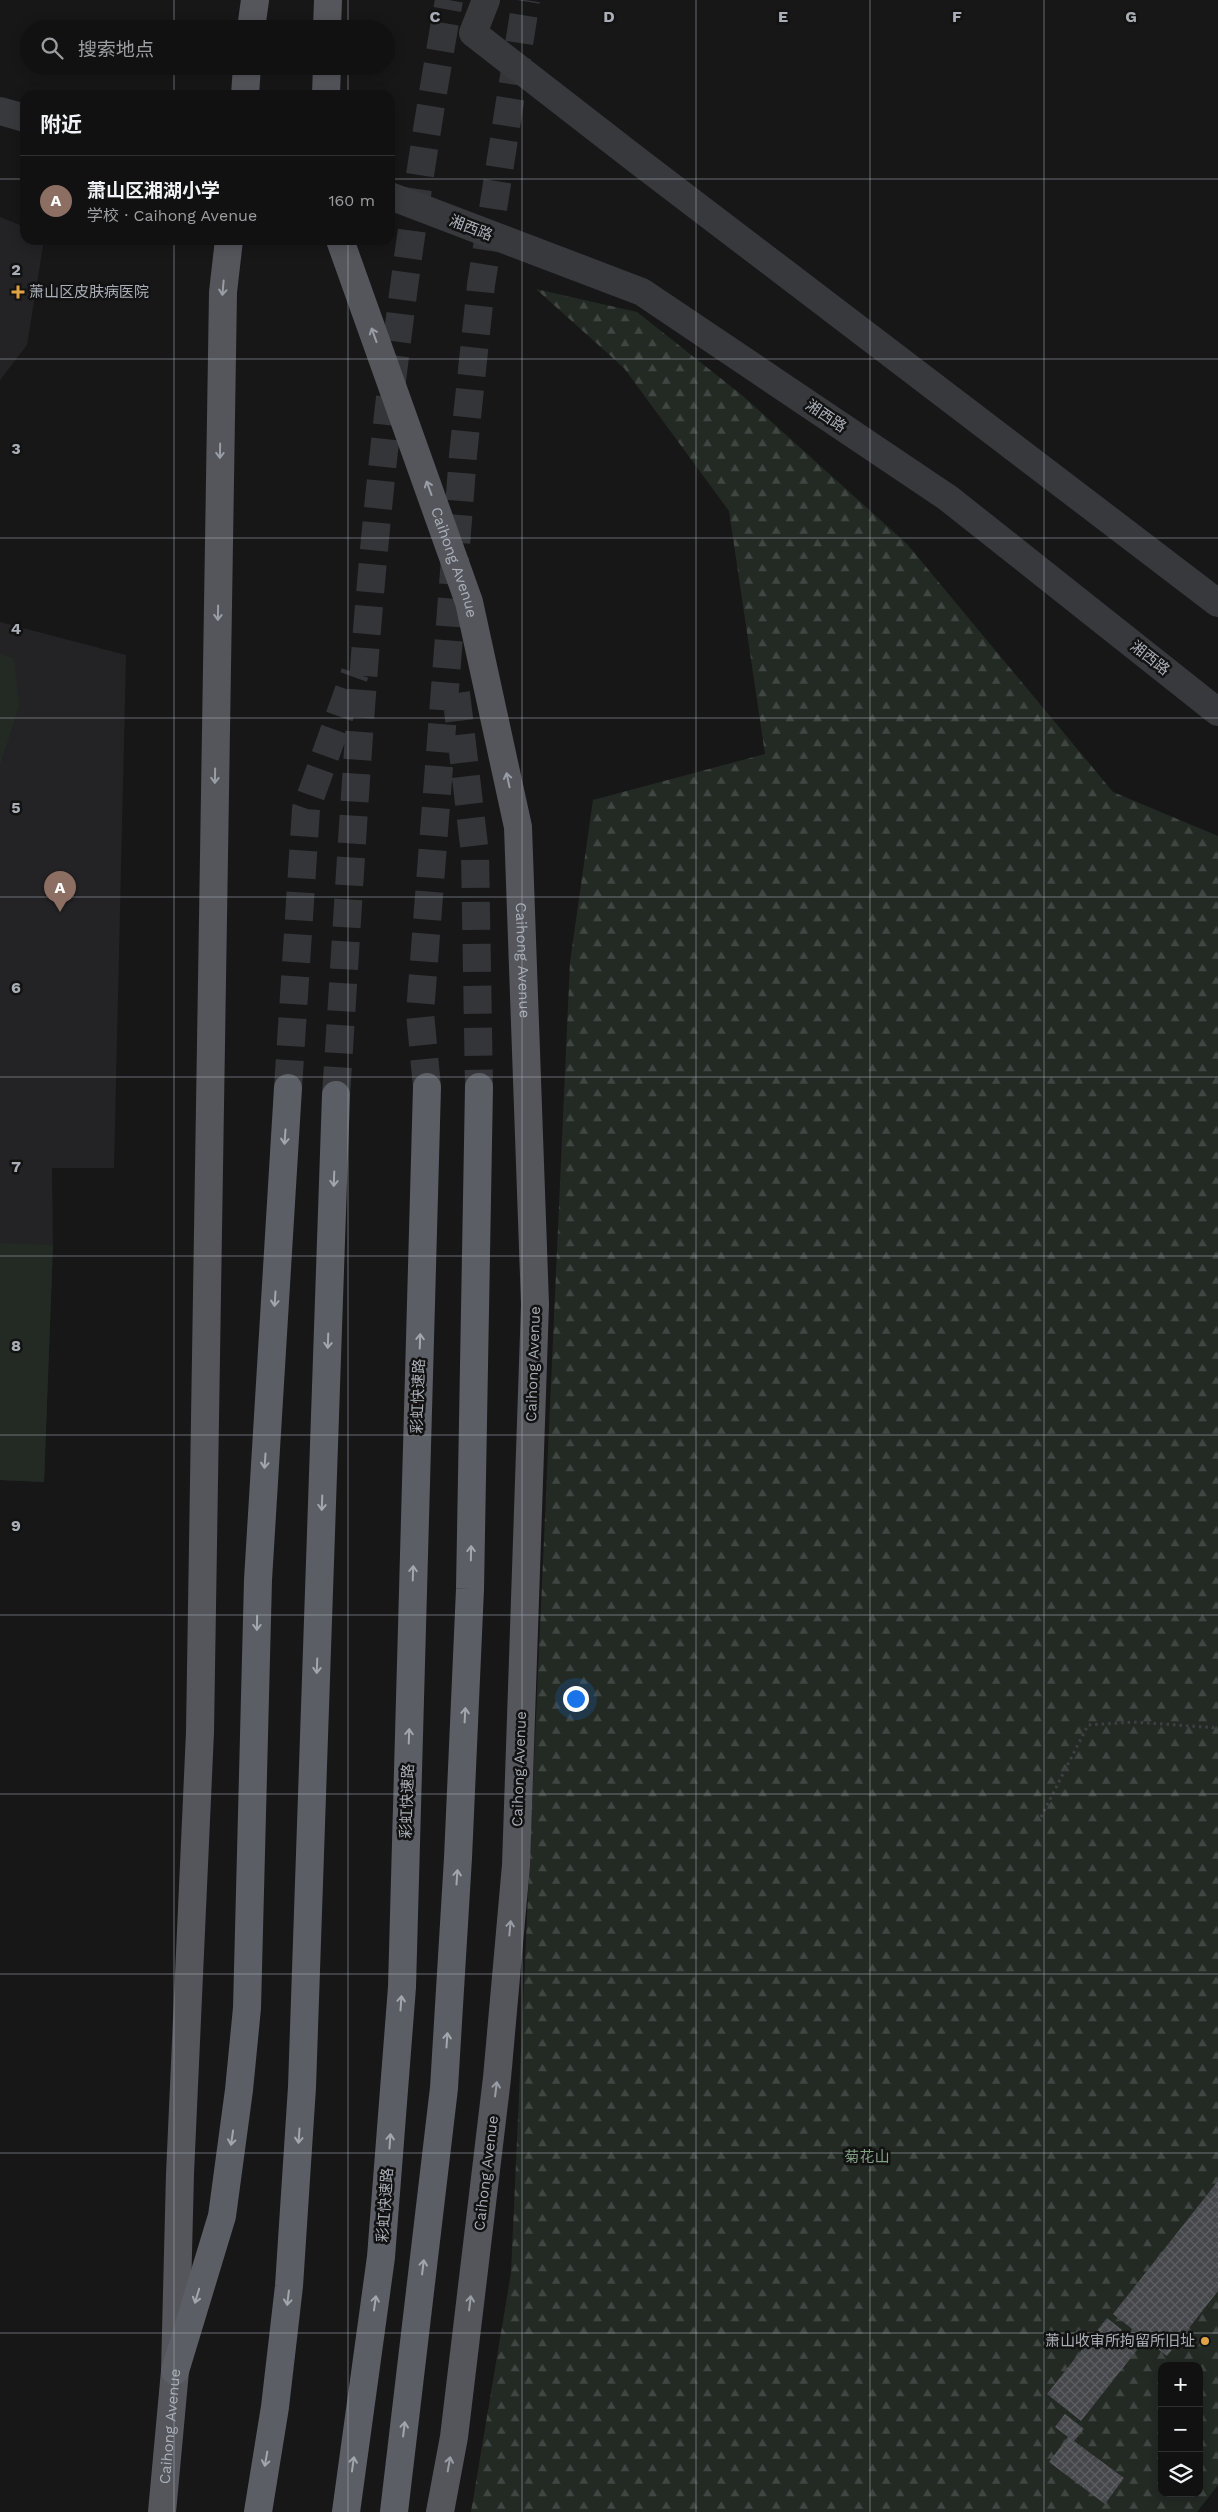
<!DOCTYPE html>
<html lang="zh">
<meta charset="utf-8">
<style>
:root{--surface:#111112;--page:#1a1a1b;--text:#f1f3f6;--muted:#9c9d9f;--line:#303132;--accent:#2563eb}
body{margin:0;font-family:"Work Sans","Noto Sans SC",sans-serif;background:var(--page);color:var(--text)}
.controls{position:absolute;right:15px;bottom:15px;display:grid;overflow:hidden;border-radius:10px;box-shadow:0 2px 12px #0003}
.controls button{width:45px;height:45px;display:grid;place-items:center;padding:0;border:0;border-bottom:1px solid var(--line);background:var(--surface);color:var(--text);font:25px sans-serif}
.you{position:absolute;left:575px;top:1698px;width:18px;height:18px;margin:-12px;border:4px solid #fff;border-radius:50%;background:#1a73e8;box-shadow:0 0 0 8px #1a73e833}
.badge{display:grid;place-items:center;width:32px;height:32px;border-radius:50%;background:var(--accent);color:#fff;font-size:16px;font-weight:700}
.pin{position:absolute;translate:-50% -41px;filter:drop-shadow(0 1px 2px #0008)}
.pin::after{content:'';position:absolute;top:26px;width:18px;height:15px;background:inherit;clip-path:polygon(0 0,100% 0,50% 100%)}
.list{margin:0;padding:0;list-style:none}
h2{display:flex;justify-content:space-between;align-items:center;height:65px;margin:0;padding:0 20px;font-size:21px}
h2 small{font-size:16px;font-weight:400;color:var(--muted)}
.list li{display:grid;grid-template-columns:32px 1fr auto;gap:15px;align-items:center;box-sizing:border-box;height:90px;padding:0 20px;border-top:1px solid var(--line)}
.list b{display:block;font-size:19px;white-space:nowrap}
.list p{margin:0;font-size:16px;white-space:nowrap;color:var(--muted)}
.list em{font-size:16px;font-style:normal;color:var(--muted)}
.icon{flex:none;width:28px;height:28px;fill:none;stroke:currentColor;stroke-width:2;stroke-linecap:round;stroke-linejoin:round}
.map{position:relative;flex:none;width:1218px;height:2512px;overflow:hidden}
.search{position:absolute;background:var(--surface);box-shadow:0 2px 12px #0003;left:20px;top:20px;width:375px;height:55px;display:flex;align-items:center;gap:12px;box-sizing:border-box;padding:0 18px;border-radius:28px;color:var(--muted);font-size:19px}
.panel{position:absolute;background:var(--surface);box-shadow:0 2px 12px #0003;left:20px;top:90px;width:375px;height:155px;border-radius:15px}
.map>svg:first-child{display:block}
.built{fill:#232325}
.forest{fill:url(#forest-firs);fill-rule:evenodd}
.park{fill:#232a24}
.building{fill:url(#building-cross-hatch)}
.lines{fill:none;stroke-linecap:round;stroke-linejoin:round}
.trunk-tunnel{stroke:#343538;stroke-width:28;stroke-dasharray:28 14;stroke-linecap:butt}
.path{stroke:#3e4044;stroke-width:3;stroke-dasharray:2.5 4;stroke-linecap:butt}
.minor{stroke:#38393d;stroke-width:28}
.tertiary{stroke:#38393d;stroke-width:28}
.primary{stroke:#54565c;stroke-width:28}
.trunk{stroke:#5c5e65;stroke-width:28}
.oneway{stroke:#999da5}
.oneway2{stroke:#a2a7af}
.grid{fill:none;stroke:#aaafb7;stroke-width:1;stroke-opacity:0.55}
.poi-dot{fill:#e0a447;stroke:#121213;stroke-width:2}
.labels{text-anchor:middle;stroke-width:5;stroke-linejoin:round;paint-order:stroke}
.street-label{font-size:15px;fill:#aaafb7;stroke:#121213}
.poi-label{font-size:15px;fill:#aaafb7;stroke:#121213;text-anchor:start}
.park-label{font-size:15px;fill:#83a083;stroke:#121213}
.grid-label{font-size:16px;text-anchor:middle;font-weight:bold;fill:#aaafb7;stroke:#121213;stroke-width:5;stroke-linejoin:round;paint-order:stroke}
</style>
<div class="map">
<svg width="1218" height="2512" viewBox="0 0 1218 2512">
<defs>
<pattern id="forest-firs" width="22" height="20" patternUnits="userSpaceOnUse" patternTransform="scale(1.25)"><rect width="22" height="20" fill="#232a24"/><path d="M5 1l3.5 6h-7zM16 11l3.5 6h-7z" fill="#404642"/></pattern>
<pattern id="building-cross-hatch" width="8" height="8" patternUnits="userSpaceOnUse" patternTransform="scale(1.25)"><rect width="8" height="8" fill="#46474b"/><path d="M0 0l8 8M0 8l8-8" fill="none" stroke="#5e5f63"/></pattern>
</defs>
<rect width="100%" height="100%" fill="#171718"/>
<path class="built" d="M0,217L25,227V240H44L27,345L0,380Z
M0,622L126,655L114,1168H52L53,1245L44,1482L0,1480Z"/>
<path class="forest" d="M536,289L637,312L743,396L907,544L1113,792L1218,836V2485L1197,2512H471L511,2273L570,962L593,800L765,754L729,511L624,368ZM1162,2366H1199V2493H1162Z"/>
<path class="park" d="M0,654L14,659L19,706L0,765Z
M0,1243L53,1245L44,1482L0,1480Z"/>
<path class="building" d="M1218,2181V2291L1167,2356L1113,2314Z
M1107,2318L1141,2345L1081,2421L1047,2394Z
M1065,2414L1084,2429L1074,2441L1124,2478L1105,2504L1049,2462L1068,2437L1055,2427Z"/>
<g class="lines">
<path class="trunk-tunnel" d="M456,693L475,854L479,1087
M427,1087L420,1013L463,455L481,285L526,0
M288,1088L306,809L355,673
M336,1095C346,944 354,793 366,642C383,427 411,212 449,0"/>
<path class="path" d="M1041,1817L1088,1725L1134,1722L1218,1728"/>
<path class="minor" d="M486,0L473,33L638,161L1218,603"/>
<path class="tertiary" d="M0,111L25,118
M390,196L642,292L948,498L1218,712"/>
<g class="primary">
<path d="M251,29L255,0"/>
<path d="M327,29L328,0"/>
<path d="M245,95L247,66"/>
<path d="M326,95L327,66"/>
<path id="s1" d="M340,240L469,602L518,827L535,1304L516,1865L497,2078L454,2437L440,2512"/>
<path id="s2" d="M162,2512L175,2371L180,2174L200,1732L223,292L229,240"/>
</g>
<path class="trunk" d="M175,2371L222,2216L239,2090L247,2008L258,1580L288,1088
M258,2512L275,2407L289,2286L302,2087L336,1095
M346,2512L381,2257L402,1987L427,1087
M394,2512L444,2088L458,1858L470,1589L479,1087"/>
</g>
<defs><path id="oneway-shaft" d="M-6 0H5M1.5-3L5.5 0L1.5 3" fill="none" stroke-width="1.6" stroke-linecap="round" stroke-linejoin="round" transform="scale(1.25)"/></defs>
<g class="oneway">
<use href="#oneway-shaft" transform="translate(223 288) rotate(95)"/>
<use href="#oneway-shaft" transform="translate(374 335) rotate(-110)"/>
<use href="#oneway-shaft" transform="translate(220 451) rotate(91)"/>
<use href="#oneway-shaft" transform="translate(429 488) rotate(-110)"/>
<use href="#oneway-shaft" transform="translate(218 613) rotate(91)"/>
<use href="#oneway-shaft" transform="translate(215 776) rotate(91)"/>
<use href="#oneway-shaft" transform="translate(508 780) rotate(-102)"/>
<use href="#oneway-shaft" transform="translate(510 1928) rotate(-85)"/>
<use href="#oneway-shaft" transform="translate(496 2089) rotate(-83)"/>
<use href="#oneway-shaft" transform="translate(470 2303) rotate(-83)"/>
<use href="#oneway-shaft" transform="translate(449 2464) rotate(-80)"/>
</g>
<g class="oneway2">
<use href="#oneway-shaft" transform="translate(285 1137) rotate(94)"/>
<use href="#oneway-shaft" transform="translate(334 1179) rotate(92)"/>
<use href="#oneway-shaft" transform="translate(275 1299) rotate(94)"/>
<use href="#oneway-shaft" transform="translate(328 1341) rotate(92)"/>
<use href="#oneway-shaft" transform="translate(420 1341) rotate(-88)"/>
<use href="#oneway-shaft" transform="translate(265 1461) rotate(94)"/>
<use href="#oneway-shaft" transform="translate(322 1503) rotate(92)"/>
<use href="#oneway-shaft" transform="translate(471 1553) rotate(-89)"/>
<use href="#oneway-shaft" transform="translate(413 1573) rotate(-88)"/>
<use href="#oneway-shaft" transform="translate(257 1623) rotate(91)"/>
<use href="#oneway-shaft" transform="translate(317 1666) rotate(92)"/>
<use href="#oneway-shaft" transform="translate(465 1715) rotate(-87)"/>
<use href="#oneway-shaft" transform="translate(409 1736) rotate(-88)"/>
<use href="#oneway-shaft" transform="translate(457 1877) rotate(-86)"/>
<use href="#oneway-shaft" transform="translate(401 2003) rotate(-86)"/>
<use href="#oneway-shaft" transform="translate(447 2040) rotate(-86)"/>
<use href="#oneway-shaft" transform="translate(299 2136) rotate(94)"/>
<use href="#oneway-shaft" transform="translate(232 2138) rotate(98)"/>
<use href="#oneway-shaft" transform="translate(390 2141) rotate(-86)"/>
<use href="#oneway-shaft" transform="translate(423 2267) rotate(-83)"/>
<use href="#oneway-shaft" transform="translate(197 2296) rotate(107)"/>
<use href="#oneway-shaft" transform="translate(288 2298) rotate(97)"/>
<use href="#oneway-shaft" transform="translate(375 2303) rotate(-82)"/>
<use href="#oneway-shaft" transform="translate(404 2429) rotate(-83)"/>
<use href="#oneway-shaft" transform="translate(266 2459) rotate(100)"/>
<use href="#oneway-shaft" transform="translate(353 2464) rotate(-82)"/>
</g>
<path class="grid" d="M174,0V29M348,0V29M522,0V2512M696,0V2512M870,0V2512M1044,0V2512M174,66V95M348,66V95M0,179H25M390,179H1218M174,240V2512M348,240V2512M0,359H1218M0,538H1218M0,718H1218M0,897H1218M0,1077H1218M0,1256H1218M0,1435H1218M0,1615H1218M0,1794H1218M0,1974H1218M0,2153H1218M0,2333H1218"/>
<g class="poi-dot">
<path d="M15.5 284.5h5v5h5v5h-5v5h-5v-5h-5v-5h5z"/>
<circle cx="1205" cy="2341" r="5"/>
</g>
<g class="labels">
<g class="street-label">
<text transform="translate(471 228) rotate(21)" y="5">湘西路</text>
<text transform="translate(826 416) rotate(34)" y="5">湘西路</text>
<text dy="5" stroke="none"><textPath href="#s1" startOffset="342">Caihong Avenue</textPath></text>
<text transform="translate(1150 658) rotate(38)" y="5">湘西路</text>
<text dy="5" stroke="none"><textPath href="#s1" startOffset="748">Caihong Avenue</textPath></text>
<text transform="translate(533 1364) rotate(-88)" y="5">Caihong Avenue</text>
<text transform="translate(418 1396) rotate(-88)" y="5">彩虹快速路</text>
<text transform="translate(519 1769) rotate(-88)" y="5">Caihong Avenue</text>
<text transform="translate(407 1801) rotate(-88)" y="5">彩虹快速路</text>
<text transform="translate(486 2173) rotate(-83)" y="5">Caihong Avenue</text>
<text transform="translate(385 2205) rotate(-86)" y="5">彩虹快速路</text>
<text dy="5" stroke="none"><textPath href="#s2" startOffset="86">Caihong Avenue</textPath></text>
</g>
<g class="poi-label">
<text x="29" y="297">萧山区皮肤病医院</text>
<text x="1195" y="2346" text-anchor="end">萧山收审所拘留所旧址</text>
</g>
<g class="park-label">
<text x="867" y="2162">菊花山</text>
</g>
</g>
<g class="grid-label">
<text x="435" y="22">C</text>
<text x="609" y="22">D</text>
<text x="783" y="22">E</text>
<text x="957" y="22">F</text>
<text x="1131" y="22">G</text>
<text x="16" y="275">2</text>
<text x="16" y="454">3</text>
<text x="16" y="634">4</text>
<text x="16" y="813">5</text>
<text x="16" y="993">6</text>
<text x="16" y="1172">7</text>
<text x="16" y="1351">8</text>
<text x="16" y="1531">9</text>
</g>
</svg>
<div class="controls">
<button>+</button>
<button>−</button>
<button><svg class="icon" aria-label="layers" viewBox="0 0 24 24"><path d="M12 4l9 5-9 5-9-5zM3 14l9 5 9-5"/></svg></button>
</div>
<div class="you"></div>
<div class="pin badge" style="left:60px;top:912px;background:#8d6e63">A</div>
<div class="search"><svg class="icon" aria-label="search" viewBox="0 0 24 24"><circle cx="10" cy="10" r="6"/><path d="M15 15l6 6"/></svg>搜索地点</div>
<section class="panel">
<h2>附近<small></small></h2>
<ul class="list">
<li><span class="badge" style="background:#8d6e63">A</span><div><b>萧山区湘湖小学</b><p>学校 · Caihong Avenue</p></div><em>160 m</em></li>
</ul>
</section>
</div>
